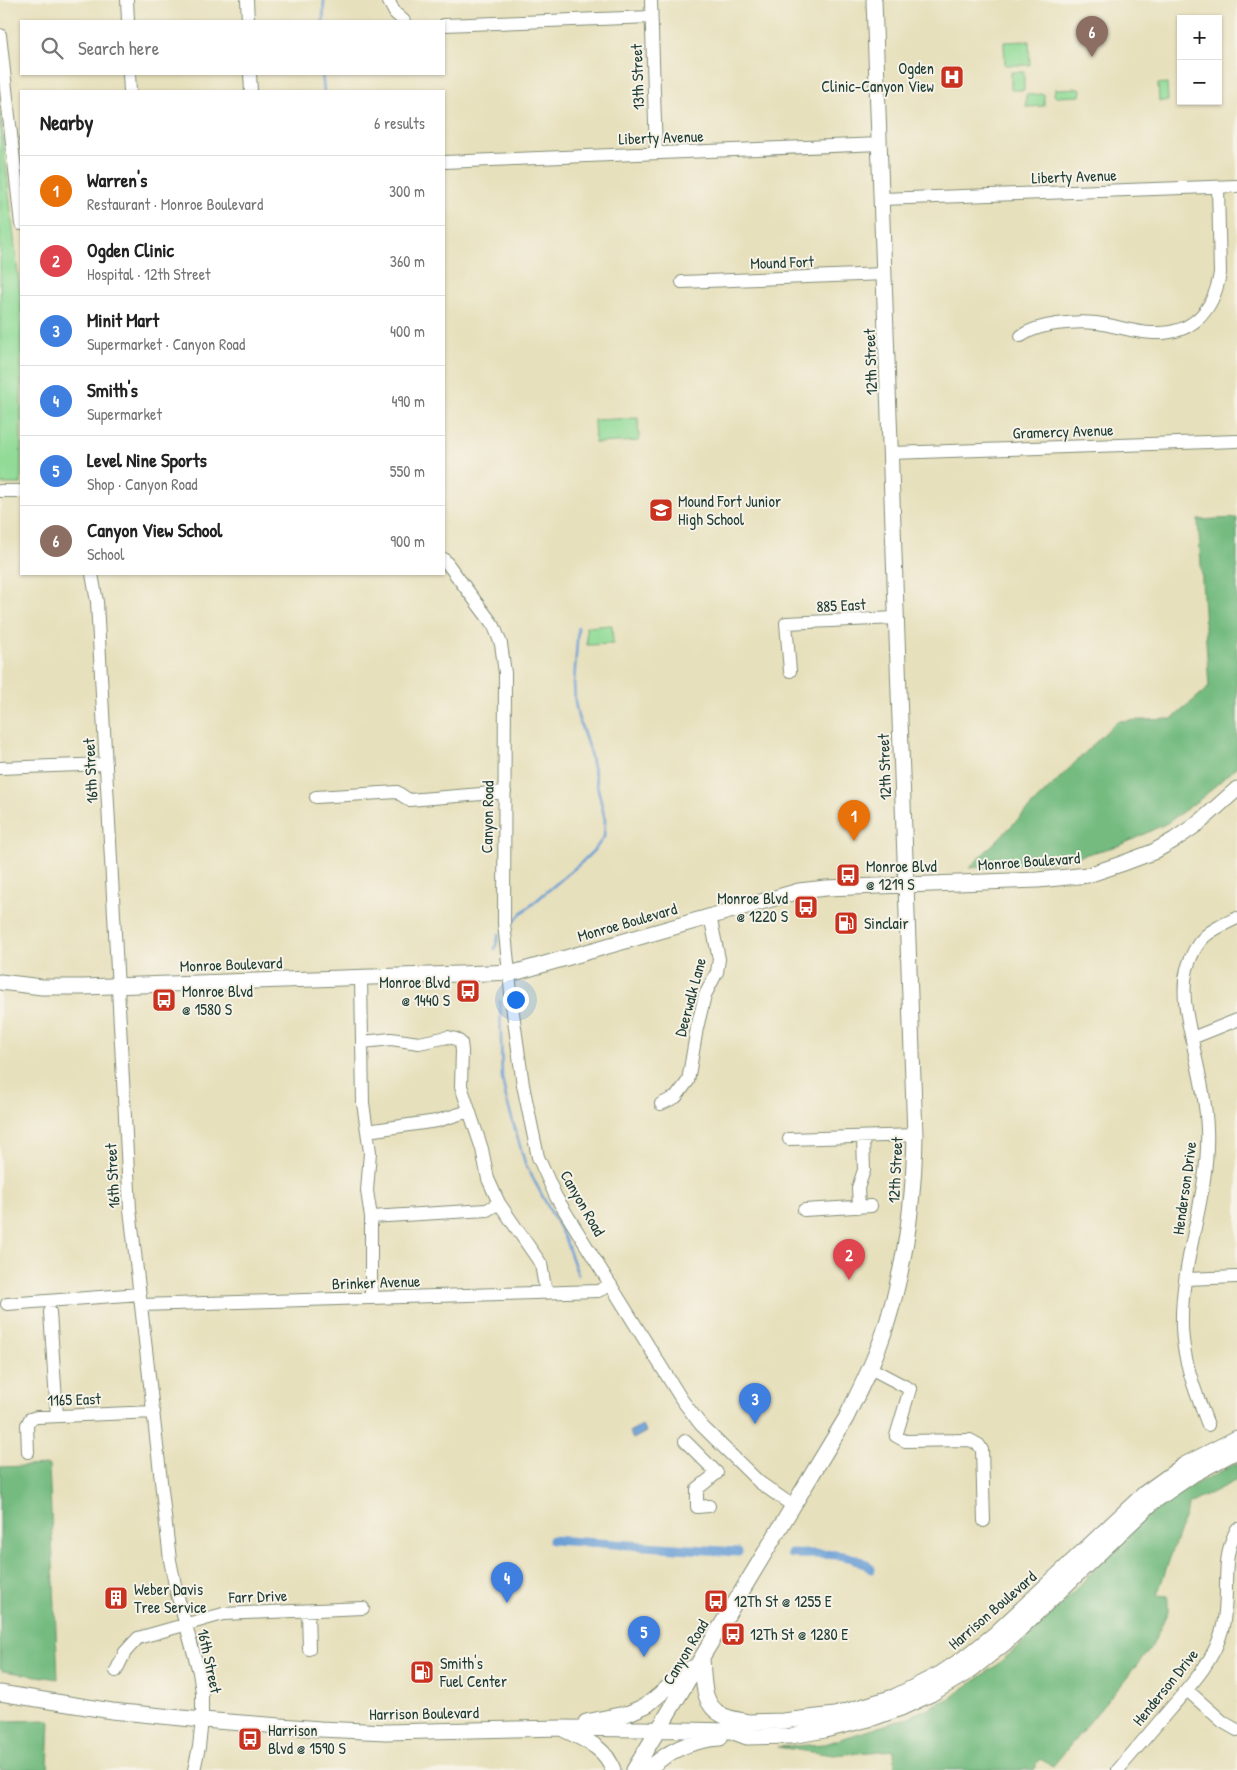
<!DOCTYPE html>
<meta charset="utf-8">
<style>
:root{--surface:#fff;--page:#f2f2f2;--text:#222;--muted:#767676;--line:#e0e0e0;--accent:#db2777}
body{margin:0;font-family:"Patrick Hand",sans-serif;background:var(--page);color:var(--text)}
.controls{position:absolute;right:15px;top:15px;display:grid;overflow:hidden;border-radius:0px;box-shadow:0 1px 4px #0004}
.controls button{width:45px;height:45px;display:grid;place-items:center;padding:0;border:0;border-bottom:1px solid var(--line);background:var(--surface);color:var(--text);font:25px sans-serif}
.you{position:absolute;left:515px;top:999px;width:18px;height:18px;margin:-12px;border:4px solid #fff;border-radius:50%;background:#1a73e8;box-shadow:0 0 0 8px #1a73e833}
.badge{display:grid;place-items:center;width:32px;height:32px;border-radius:50%;background:var(--accent);color:#fff;font-size:16px;font-weight:700}
.pin{position:absolute;translate:-50% -41px;filter:drop-shadow(0 1px 2px #0008)}
.pin::after{content:'';position:absolute;top:26px;width:18px;height:15px;background:inherit;clip-path:polygon(0 0,100% 0,50% 100%)}
.list{margin:0;padding:0;list-style:none}
h2{display:flex;justify-content:space-between;align-items:center;height:65px;margin:0;padding:0 20px;font-size:21px}
h2 small{font-size:16px;font-weight:400;color:var(--muted)}
.list li{display:grid;grid-template-columns:32px 1fr auto;gap:15px;align-items:center;box-sizing:border-box;height:70px;padding:0 20px;border-top:1px solid var(--line)}
.list b{display:block;font-size:19px;white-space:nowrap}
.list p{margin:0;font-size:16px;white-space:nowrap;color:var(--muted)}
.list em{font-size:16px;font-style:normal;color:var(--muted)}
.icon{flex:none;width:28px;height:28px;fill:none;stroke:currentColor;stroke-width:2;stroke-linecap:round;stroke-linejoin:round}
.map{position:relative;flex:none;width:1237px;height:1770px;overflow:hidden}
.search{position:absolute;background:var(--surface);box-shadow:0 1px 4px #0004;left:20px;top:20px;width:425px;height:55px;display:flex;align-items:center;gap:12px;box-sizing:border-box;padding:0 18px;border-radius:0px;color:var(--muted);font-size:19px}
.panel{position:absolute;background:var(--surface);box-shadow:0 1px 4px #0004;left:20px;top:90px;width:425px;height:485px;border-radius:0px}
.map>svg:first-child{display:block}
.green{fill:#91db97;stroke:#588c66}
.forest{fill:#74bb80;stroke:#4a7c5a}
.water{fill:#689dd4;stroke:#446d84}
.lines{fill:none;stroke-linecap:round;stroke-linejoin:round}
.stream{stroke:#689dd4;stroke-width:2.5}
.canal{stroke:#689dd4;stroke-width:9}
.minor-casing{stroke:#838e78;stroke-width:14}
.major-casing{stroke:#838e78;stroke-width:17}
.minor{stroke:#fff;stroke-width:12}
.major{stroke:#fff;stroke-width:15}
.labels{text-anchor:middle;stroke-width:4;stroke-linejoin:round;paint-order:stroke}
.poi-label{font-size:16px;fill:#1f3d34;stroke:#f7f3e8;text-anchor:start}
.street-label{font-size:16px;fill:#1f3d34;stroke:#f7f3e8}
</style>
<div class="map">
<svg width="1237" height="1770" viewBox="0 0 1237 1770">
<rect width="100%" height="100%" fill="#f7f3e8"/>
<filter id="ink" filterUnits="userSpaceOnUse"><feTurbulence type="fractalNoise" baseFrequency=".02" numOctaves="2"/><feDisplacementMap in="SourceGraphic" scale="10" xChannelSelector="R" yChannelSelector="G"/><feConvolveMatrix kernelMatrix="1 2 1 2 8 2 1 2 1" color-interpolation-filters="sRGB"/></filter>
<filter id="wash" filterUnits="userSpaceOnUse"><feTurbulence type="fractalNoise" baseFrequency=".0096" numOctaves="4" result="noise"/><feDisplacementMap in="SourceGraphic" scale="20" xChannelSelector="R" yChannelSelector="G"/><feGaussianBlur stdDeviation="1.12" result="paint"/><feColorMatrix in="noise" values="0 0 0 0 0 0 0 0 0 0 0 0 0 0 0 0 0 1.4 0 .05"/><feComposite in="paint" operator="in"/></filter>
<g filter="url(#wash)">
<rect width="100%" height="100%" fill="#e7e0bc"/>
<path class="green" d="M1029,41L1030,65H1005L1004,42Z
M1011,72H1024V90H1011Z
M1167,83L1168,101H1159L1158,84Z
M1080,88L1081,89L1080,96L1056,97L1054,95L1055,89Z
M1044,94V106L1026,107V95Z
M0,111L21,302V484H0Z
M638,418L639,441L595,443L594,420Z
M612,625L613,644L587,645L586,627Z"/>
<path class="forest" d="M1237,518V766L1203,797L1167,823L1121,845L1061,861L969,868L1117,721L1172,719L1209,687L1198,520Z
M1237,1463V1480L1189,1504L1157,1595L1168,1596V1612L1151,1648L1053,1766L1040,1759L1033,1770H895L894,1750L833,1755L777,1747L825,1744L904,1719L952,1697L993,1668L1024,1642L1146,1517L1188,1488Z
M49,1465L58,1679L3,1671L0,1669V1467Z
M50,1720L48,1770H0V1721Z"/>
<path class="water" d="M642,1425L646,1432L633,1439L629,1432Z"/>
<g class="lines">
<path class="stream" d="M323,21L324,0
M322,74L324,91
M513,922L524,911L582,862L596,848L604,837L605,820L589,749L578,717L575,702L574,683L578,627
M495,949L499,934
M500,1001L502,1078L506,1098L525,1163L565,1239L578,1275"/>
<path class="canal" d="M552,1540L738,1552
M791,1554C815,1555 853,1550 871,1569"/>
</g>
</g>
<g filter="url(#ink)">
<g class="lines">
<g class="minor-casing">
<path id="minor" d="M127,0L128,21
M247,0L248,21
M388,0L395,13L404,21
M651,0L656,153
M444,25L651,17
M0,35L21,224
M129,74L130,91
M250,74L251,91
M444,162L880,144
M882,199L1237,186
M682,282L884,274
M1021,336C1039,323 1075,321 1096,323C1115,325 1134,333 1153,333C1193,335 1214,310 1220,273L1218,187
M891,453L1237,441
M0,491H21
M444,559L494,626L501,644L505,673L504,923L513,1013L523,1085L538,1157L556,1197L682,1400L701,1425L759,1482L793,1506
M92,574L97,602L130,1209L170,1560L176,1590L199,1672L202,1692V1720L199,1747L194,1770
M790,671L786,623L896,618
M0,768L106,764
M316,797L397,792L409,800L505,792
M361,977L363,1103L370,1152L367,1191L371,1217V1298
M1192,1038L1237,1020
M363,1042L391,1039L419,1043L448,1037L456,1039L461,1043L462,1051L461,1086L482,1149L488,1179L499,1203L541,1264L546,1293
M661,1104L676,1097L688,1081L697,1028L705,995L717,972L719,959L710,916
M367,1131L437,1121L469,1111
M789,1139L915,1135
M859,1207L858,1188L864,1170L863,1137
M804,1210L871,1206
M371,1217L487,1210L499,1203
M1186,1279L1237,1277
M7,1304L140,1294
M141,1305L598,1291L611,1285
M50,1312L57,1416
M870,1368L910,1389L896,1436L905,1441L970,1440L979,1445L982,1450L984,1521
M1208,1425C1196,1393 1183,1362 1182,1327C1180,1260 1210,1196 1207,1129C1206,1099 1198,1069 1192,1040C1187,1017 1181,992 1187,969C1196,937 1209,931 1237,918
M685,1441L717,1473L697,1489V1507L709,1506
M28,1452L27,1425L30,1419L37,1417L154,1412
M308,1611L309,1649
M116,1671L125,1652L138,1638L223,1614L363,1608
M1187,1690L1223,1722L1237,1730
M1118,1770C1135,1750 1153,1729 1170,1709C1191,1685 1214,1661 1222,1630C1231,1597 1219,1560 1237,1529"/>
</g>
<g class="major-casing">
<path id="major" d="M0,982L42,987H83L517,972L799,891L826,888L1038,880L1088,875L1121,864L1153,852L1174,840L1200,822L1237,789
M702,1659C704,1678 701,1705 722,1715C730,1719 740,1720 748,1722
M0,1693L112,1711L202,1720L320,1729L386,1732L562,1728L639,1729L731,1731L747,1737L791,1736L825,1730L873,1718L901,1708L931,1694L968,1672L1005,1643L1153,1502L1192,1475L1237,1451
M586,1722L629,1713L647,1705L691,1668
M563,1729C583,1739 606,1747 613,1770
M731,1731L748,1722L783,1721L835,1715L894,1697L940,1674L970,1654L996,1633L1145,1493L1184,1465L1237,1438
M634,1770L846,1418C861,1387 877,1356 887,1323C906,1262 914,1198 915,1135L874,0
M648,1770C668,1750 692,1740 720,1738"/>
</g>
<use href="#minor" class="minor"/>
<use href="#major" class="major"/>
</g>
</g>
<defs>
<g id="hospital-square" transform="scale(1.25)"><rect x="-9" y="-9" width="18" height="18" rx="4" fill="#c8321e" stroke="#f7f3e8"/><path d="M-5-5h3v3.5h4V-5h3V5h-3V1.5h-4V5h-3Z" fill="#fff"/></g>
<g id="school-square" transform="scale(1.25)"><rect x="-9" y="-9" width="18" height="18" rx="4" fill="#c8321e" stroke="#f7f3e8"/><path d="M0-5L7-2L0 1L-7-2ZM-4 1L0 2.5L4 1V4Q0 6-4 4Z" fill="#fff"/></g>
<g id="bus-square" transform="scale(1.25)"><rect x="-9" y="-9" width="18" height="18" rx="4" fill="#c8321e" stroke="#f7f3e8"/><path d="M-5-6H5V4H4V6H2V4H-2V6H-4V4H-5ZM-3.5-4V0h7V-4ZM-3.5 1.2v1.5H-2V1.2ZM2 1.2v1.5H3.5V1.2Z" fill="#fff"/></g>
<g id="fuel-square" transform="scale(1.25)"><rect x="-9" y="-9" width="18" height="18" rx="4" fill="#c8321e" stroke="#f7f3e8"/><path d="M-5.5-6h7V0h2V4h1.3V-2.5L3-4.5l.8-.8L6-3V5H2.5V1h-1V6h-7ZM-4.2-4.7v3.2H.2V-4.7Z" fill="#fff"/></g>
<g id="building-square" transform="scale(1.25)"><rect x="-9" y="-9" width="18" height="18" rx="4" fill="#c8321e" stroke="#f7f3e8"/><path d="M-4-6H4V6H1V3H-1V6H-4ZM-2.5-4.3h1.7v1.8h-1.7ZM.8-4.3h1.7v1.8H.8ZM-2.5-1h1.7V.8h-1.7ZM.8-1h1.7V.8H.8Z" fill="#fff"/></g>
</defs>
<g fill-rule="evenodd">
<use href="#hospital-square" x="952" y="77"/>
<use href="#school-square" x="661" y="510"/>
<use href="#bus-square" x="848" y="875"/>
<use href="#bus-square" x="806" y="907"/>
<use href="#fuel-square" x="846" y="923"/>
<use href="#bus-square" x="468" y="991"/>
<use href="#bus-square" x="164" y="1000"/>
<use href="#building-square" x="116" y="1598"/>
<use href="#bus-square" x="716" y="1601"/>
<use href="#bus-square" x="733" y="1634"/>
<use href="#fuel-square" x="422" y="1672"/>
<use href="#bus-square" x="250" y="1739"/>
</g>
<g class="labels">
<g class="poi-label">
<text x="934" y="74" text-anchor="end">Ogden<tspan x="934" dy="18">Clinic-Canyon View</tspan></text>
<text x="678" y="507">Mound Fort Junior<tspan x="678" dy="18">High School</tspan></text>
<text x="866" y="872">Monroe Blvd<tspan x="866" dy="18">@ 1219 S</tspan></text>
<text x="788" y="904" text-anchor="end">Monroe Blvd<tspan x="788" dy="18">@ 1220 S</tspan></text>
<text x="864" y="929">Sinclair</text>
<text x="450" y="988" text-anchor="end">Monroe Blvd<tspan x="450" dy="18">@ 1440 S</tspan></text>
<text x="182" y="997">Monroe Blvd<tspan x="182" dy="18">@ 1580 S</tspan></text>
<text x="134" y="1595">Weber Davis<tspan x="134" dy="18">Tree Service</tspan></text>
<text x="734" y="1607">12Th St @ 1255 E</text>
<text x="750" y="1640">12Th St @ 1280 E</text>
<text x="440" y="1669">Smith's<tspan x="440" dy="18">Fuel Center</tspan></text>
<text x="268" y="1736">Harrison<tspan x="268" dy="18">Blvd @ 1590 S</tspan></text>
</g>
<g class="street-label">
<text transform="translate(637 77) rotate(-92)" y="6">13th Street</text>
<text transform="translate(661 137) rotate(-2)" y="6">Liberty Avenue</text>
<text transform="translate(1074 176) rotate(-2)" y="6">Liberty Avenue</text>
<text transform="translate(782 262) rotate(-2)" y="6">Mound Fort</text>
<text transform="translate(870 362) rotate(-92)" y="6">12th Street</text>
<text transform="translate(1063 431) rotate(-2)" y="6">Gramercy Avenue</text>
<text transform="translate(841 605) rotate(-3)" y="6">885 East</text>
<text transform="translate(884 767) rotate(-92)" y="6">12th Street</text>
<text transform="translate(90 771) rotate(-93)" y="6">16th Street</text>
<text transform="translate(487 817) rotate(-89)" y="6">Canyon Road</text>
<text transform="translate(1029 861) rotate(-4)" y="6">Monroe Boulevard</text>
<text transform="translate(627 922) rotate(-16)" y="6">Monroe Boulevard</text>
<text transform="translate(231 964) rotate(-2)" y="6">Monroe Boulevard</text>
<text transform="translate(690 997) rotate(-75)" y="6">Deerwalk Lane</text>
<text transform="translate(895 1170) rotate(-87)" y="6">12th Street</text>
<text transform="translate(112 1176) rotate(-93)" y="6">16th Street</text>
<text transform="translate(1184 1188) rotate(-82)" y="6">Henderson Drive</text>
<text transform="translate(583 1203) rotate(60)" y="6">Canyon Road</text>
<text transform="translate(376 1282) rotate(-2)" y="6">Brinker Avenue</text>
<text transform="translate(74 1399) rotate(-2)" y="6">1165 East</text>
<text transform="translate(258 1596) rotate(-2)" y="6">Farr Drive</text>
<text transform="translate(992 1610) rotate(-41)" y="6">Harrison Boulevard</text>
<text transform="translate(685 1652) rotate(-59)" y="6">Canyon Road</text>
<text transform="translate(210 1661) rotate(78)" y="6">16th Street</text>
<text transform="translate(1165 1687) rotate(-51)" y="6">Henderson Drive</text>
<text transform="translate(424 1713) rotate(-1)" y="6">Harrison Boulevard</text>
</g>
</g>
</svg>
<div class="controls">
<button>+</button>
<button>−</button>
</div>
<div class="you"></div>
<div class="pin badge" style="left:854px;top:841px;background:#e8710a">1</div>
<div class="pin badge" style="left:849px;top:1280px;background:#e0444e">2</div>
<div class="pin badge" style="left:755px;top:1424px;background:#3f7fe0">3</div>
<div class="pin badge" style="left:507px;top:1603px;background:#3f7fe0">4</div>
<div class="pin badge" style="left:644px;top:1657px;background:#3f7fe0">5</div>
<div class="pin badge" style="left:1092px;top:57px;background:#8d6e63">6</div>
<div class="search"><svg class="icon" aria-label="search" viewBox="0 0 24 24"><circle cx="10" cy="10" r="6"/><path d="M15 15l6 6"/></svg>Search here</div>
<section class="panel">
<h2>Nearby<small>6 results</small></h2>
<ul class="list">
<li><span class="badge" style="background:#e8710a">1</span><div><b>Warren's</b><p>Restaurant · Monroe Boulevard</p></div><em>300 m</em></li>
<li><span class="badge" style="background:#e0444e">2</span><div><b>Ogden Clinic</b><p>Hospital · 12th Street</p></div><em>360 m</em></li>
<li><span class="badge" style="background:#3f7fe0">3</span><div><b>Minit Mart</b><p>Supermarket · Canyon Road</p></div><em>400 m</em></li>
<li><span class="badge" style="background:#3f7fe0">4</span><div><b>Smith's</b><p>Supermarket</p></div><em>490 m</em></li>
<li><span class="badge" style="background:#3f7fe0">5</span><div><b>Level Nine Sports</b><p>Shop · Canyon Road</p></div><em>550 m</em></li>
<li><span class="badge" style="background:#8d6e63">6</span><div><b>Canyon View School</b><p>School</p></div><em>900 m</em></li>
</ul>
</section>
</div>
